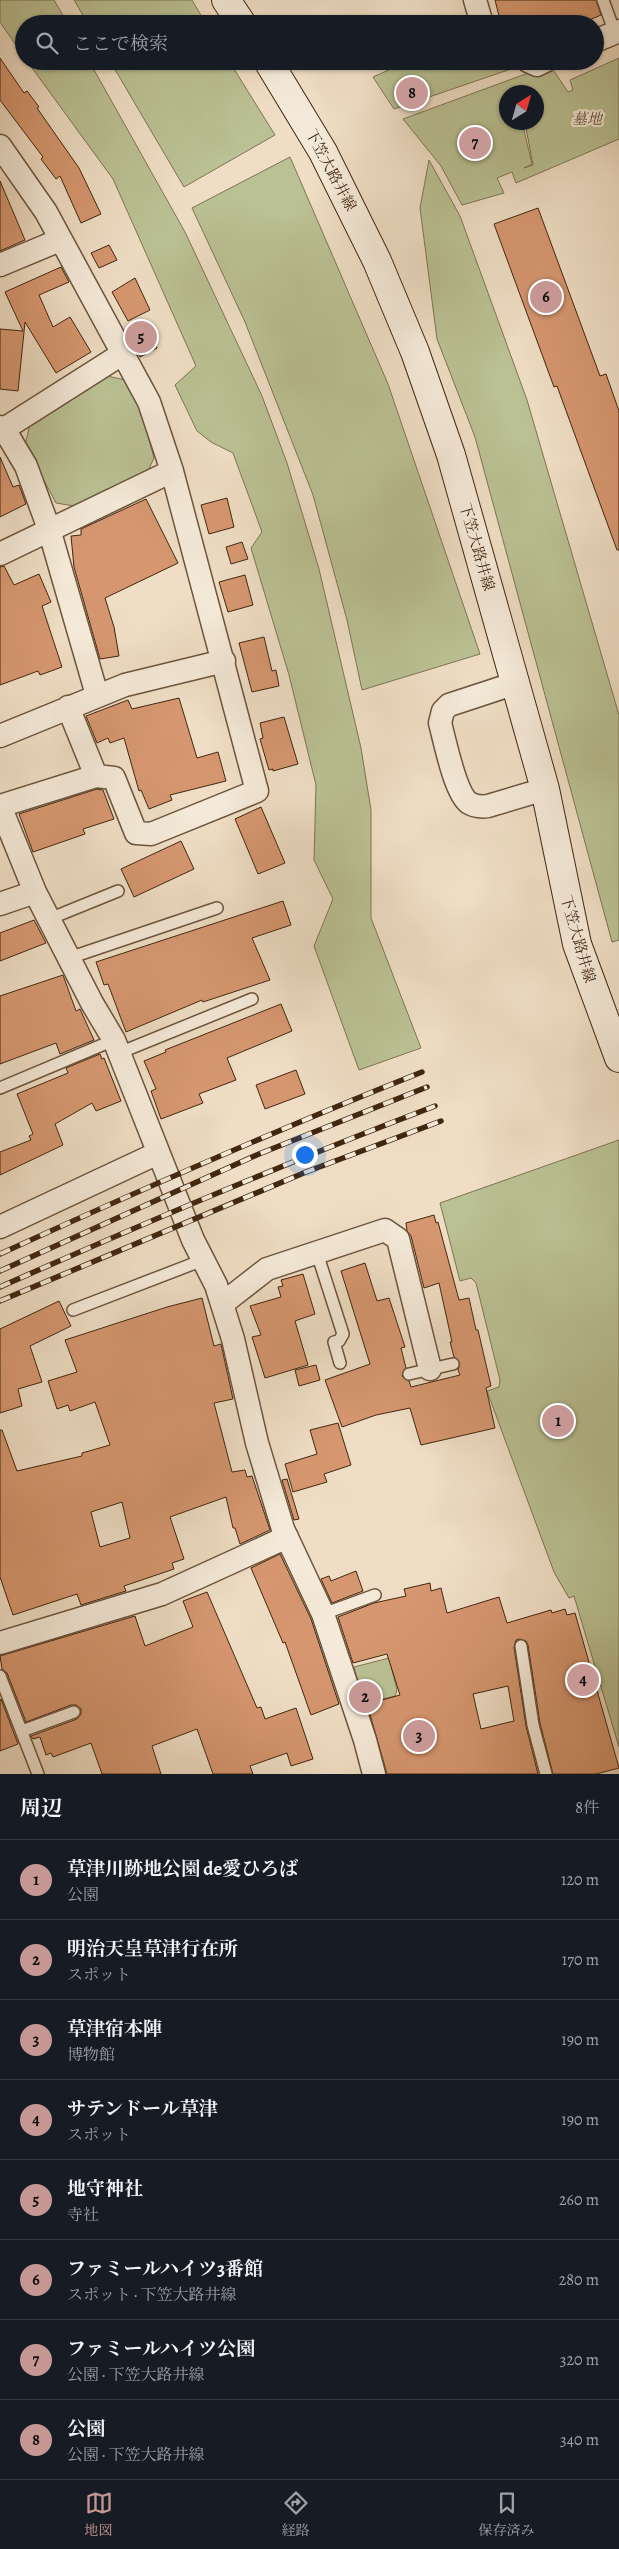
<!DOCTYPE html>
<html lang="ja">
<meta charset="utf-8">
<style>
:root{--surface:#171b24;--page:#242831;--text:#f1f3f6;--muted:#9ea1a6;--line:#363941;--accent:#c59692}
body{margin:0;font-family:Alegreya,"Noto Serif JP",serif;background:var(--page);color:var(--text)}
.compass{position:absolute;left:499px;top:85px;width:45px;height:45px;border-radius:50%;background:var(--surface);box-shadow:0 1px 4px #0004;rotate:37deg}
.you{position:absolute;left:304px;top:1154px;width:18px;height:18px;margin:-12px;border:4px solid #fff;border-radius:50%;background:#1a73e8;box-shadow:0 0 0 8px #1a73e833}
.badge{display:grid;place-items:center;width:32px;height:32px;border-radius:50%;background:var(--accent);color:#111;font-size:16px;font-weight:700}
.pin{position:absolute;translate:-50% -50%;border:2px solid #fff;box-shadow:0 1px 5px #0006}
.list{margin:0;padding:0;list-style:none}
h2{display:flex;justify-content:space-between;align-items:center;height:65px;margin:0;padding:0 20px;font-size:21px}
h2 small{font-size:16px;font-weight:400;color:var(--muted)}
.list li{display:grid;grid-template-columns:32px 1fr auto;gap:15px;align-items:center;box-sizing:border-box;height:80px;padding:0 20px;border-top:1px solid var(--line)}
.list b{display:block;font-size:19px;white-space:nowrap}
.list p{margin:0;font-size:16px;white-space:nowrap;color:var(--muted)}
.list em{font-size:16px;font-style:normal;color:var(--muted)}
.icon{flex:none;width:28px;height:28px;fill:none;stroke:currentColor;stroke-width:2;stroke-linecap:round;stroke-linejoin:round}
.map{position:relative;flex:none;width:619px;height:1774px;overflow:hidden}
.search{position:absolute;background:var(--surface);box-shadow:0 1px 4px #0004;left:15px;right:15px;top:15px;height:55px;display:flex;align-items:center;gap:12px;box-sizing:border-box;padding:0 18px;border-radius:28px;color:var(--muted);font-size:19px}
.sheet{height:705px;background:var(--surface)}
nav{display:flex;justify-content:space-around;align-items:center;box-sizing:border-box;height:70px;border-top:1px solid var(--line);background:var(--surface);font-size:14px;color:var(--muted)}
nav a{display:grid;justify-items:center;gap:2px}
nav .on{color:var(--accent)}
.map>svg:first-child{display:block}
.green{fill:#bac194;stroke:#7e7452;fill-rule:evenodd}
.building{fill:#d69770;stroke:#412610;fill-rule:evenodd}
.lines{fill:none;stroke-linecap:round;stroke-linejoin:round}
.service-casing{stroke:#6c543d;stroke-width:14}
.minor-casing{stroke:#6c543d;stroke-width:25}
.secondary-casing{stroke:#412610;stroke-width:30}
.service{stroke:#f5ead9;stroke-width:11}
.minor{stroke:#f5ead9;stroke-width:22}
.secondary{stroke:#f5ead9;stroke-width:28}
.rail-casing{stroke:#412610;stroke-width:5.5}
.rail{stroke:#f5ead9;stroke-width:4;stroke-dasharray:11;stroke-linecap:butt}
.labels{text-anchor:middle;stroke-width:4.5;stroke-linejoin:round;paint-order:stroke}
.park-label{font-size:15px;font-style:italic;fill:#5f4d31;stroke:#f5ead9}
.street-label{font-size:15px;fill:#412610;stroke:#f5ead9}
</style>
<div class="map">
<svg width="619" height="1774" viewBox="0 0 619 1774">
<rect width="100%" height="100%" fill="#efdec5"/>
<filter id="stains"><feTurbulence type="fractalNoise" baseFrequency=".004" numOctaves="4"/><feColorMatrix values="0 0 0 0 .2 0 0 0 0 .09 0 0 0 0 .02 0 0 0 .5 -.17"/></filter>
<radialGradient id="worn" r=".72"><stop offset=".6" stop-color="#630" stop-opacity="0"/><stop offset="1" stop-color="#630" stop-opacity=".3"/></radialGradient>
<path class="green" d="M0,0H54L68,24H24V57L0,22Z
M74,0H192L206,24H88Z
M619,58V139L516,183L512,172L497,178L504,193L462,205L441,166L403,119L550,65L568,92L573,90L570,80ZM506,92H536V122L525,123L533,165L524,168L532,164L522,122H506Z
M27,61H89L185,232L262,396L287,463L319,569L361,748L371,810V918L421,1048L359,1070L314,946L333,899L314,860L316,785L289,675L251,548L262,532L233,453L211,442L197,431L175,385L196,366L113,179Z
M110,61H229L275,135L184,187Z
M409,61H504L514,68L394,109L373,77Z
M290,157L388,384L480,654L362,690L347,620L313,495L245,322L192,208Z
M429,160L460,216L527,400L619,715V940L612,942L475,437L437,339L420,208Z
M107,376L126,380L139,403L154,458L147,473L74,506L56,503L25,445L30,424Z
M619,1140V1747L574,1596L569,1598L554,1572L487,1391L499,1387L500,1380L476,1283L471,1278L460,1281L440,1203Z
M389,1658L397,1690L395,1696L364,1704L354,1667Z"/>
<path class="building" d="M495,0H596L601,15L580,24H501Z
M0,58L24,93L27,91L39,107L37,108L79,168L101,214L81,223L60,176L56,179L41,159L43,157L0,100Z
M0,181L25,240L0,251Z
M538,208L600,376L606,374L619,411V550H617L557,386L554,387L494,224Z
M109,245L117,260L99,268L91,253Z
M61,267L69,282L39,295L53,327L70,317L91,352L56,373L25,322L18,391L0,389V329L23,331L5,292Z
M135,278L150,310L128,321L112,292Z
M141,321L157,348L140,357L125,330Z
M0,457L13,487L19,485L26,504L0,517Z
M227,498L234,527L209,534L201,505Z
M146,499L178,563L105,598L114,627L119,656L100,659L74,567L71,536L81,535V529Z
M242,542L248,559L231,564L226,547Z
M4,566L14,585L39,574L51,602L42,606L62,667L40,675L38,671L0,685V567Z
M245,575L253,605L228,612L219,582Z
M264,637L272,671L276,670L279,686L252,692L239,643Z
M179,698L197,758L218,752L226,781L170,795L172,800L149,809L141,790L139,791L124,738L110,743L108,738L97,743L86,716L128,700L132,709Z
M284,717L298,764L273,771V769L269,770L260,739L263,738L260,723Z
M97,789L103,790L114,819L83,829L85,834L33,852L19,814Z
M261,807L285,863L258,874L235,819Z
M181,841L194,869L134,897L121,869Z
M283,901L291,925L252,938L270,980L203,1002L202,1000L126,1032L108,984L104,985L96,962Z
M34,920L46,943L0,961V933Z
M63,975L76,1011L80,1009L94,1040L60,1054L56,1043L0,1064V996Z
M281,1004L292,1031L227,1058L236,1080L199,1094L203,1103L161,1119L151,1091L156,1089L144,1061L166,1052L165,1050Z
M100,1054L102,1059L104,1058L121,1101L96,1111L92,1103L55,1124L63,1145L0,1175V1152L31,1140L29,1136L33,1134L17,1094L68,1073L66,1068Z
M296,1070L305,1094L265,1109L256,1085Z
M434,1215L436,1223L438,1222L459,1300L469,1298L476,1330H478L491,1386L486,1388L495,1428L421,1445L410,1408L376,1415L342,1427L325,1380L370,1364L341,1271L365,1263L377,1301L389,1298L405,1347L401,1348L406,1368L402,1376L409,1381L411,1387L460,1375L458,1370L460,1363L454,1357L450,1342H452L439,1283L424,1288L411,1236L407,1231L406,1223Z
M303,1274L315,1314L295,1321L308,1365L265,1378L252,1337L261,1335L250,1306L281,1297L278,1287L283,1286L281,1280Z
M202,1298L214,1346L221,1344L233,1399L214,1403L232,1472L245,1470L247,1477L252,1476L270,1530L240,1544L235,1528H233L226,1497L170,1517L184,1559L172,1563L174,1569L124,1586L126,1591L81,1605L77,1594L13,1615L0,1577V1430H2L17,1471L82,1456V1453L110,1445L95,1402L70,1411L68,1405L57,1409L48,1381L77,1372L65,1340L167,1307ZM122,1502L130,1538L100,1547L91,1512Z
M59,1301L71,1326L30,1346L42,1382L18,1389L22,1406L0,1413V1329Z
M316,1365L320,1380L299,1386L295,1370Z
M338,1423L351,1465L324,1474L327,1482L293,1492L285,1464L317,1454L310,1430Z
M287,1479L299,1519L294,1520L282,1480Z
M280,1554L311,1619L339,1704L311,1715L285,1642L283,1643L251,1568Z
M356,1571L363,1591L332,1603L321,1579L329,1576L331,1581Z
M430,1583L431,1591L441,1588L447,1613L499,1597L507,1623L551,1610L552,1613L565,1609L567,1615L575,1613L619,1768L596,1774H553L540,1723L528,1645L526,1641L520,1639L516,1640L514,1647L526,1726L538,1774H387L367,1704L400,1695L387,1654L353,1663L338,1617L374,1603L406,1596L404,1589ZM508,1686L514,1721L481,1729L473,1694Z
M207,1592L257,1708L261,1707L265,1719L296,1708L313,1759L291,1766L287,1753L250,1766L253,1774H213L197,1729L152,1746L161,1774H102L91,1743L53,1757L51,1753L46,1755L40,1737L33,1739L31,1736L77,1719L81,1714V1709L76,1705H71L26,1722L7,1673L2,1669L0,1656L135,1616L145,1646L193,1627L183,1601Z
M1,1699L18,1744L0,1751V1700Z"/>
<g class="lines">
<g class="service-casing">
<path id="service" d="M603,0L615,33
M49,919L118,891
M69,958L217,908
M119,1053L252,999
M0,1088L114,1040
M317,1253L343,1334L339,1341L334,1342L340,1363
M73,1310L203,1260
M409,1374L453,1364
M323,1614L375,1595
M521,1646L533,1725L546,1774
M0,1676L38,1774
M22,1731L74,1712"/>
</g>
<g class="minor-casing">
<path id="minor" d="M475,0L482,24
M595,41L619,31
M528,61L537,65L545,61
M0,146L46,212L149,402L172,471L257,791L151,834L136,833L114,778L96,776L68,707
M0,265L60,240
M0,427L4,429L26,466L49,529L97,695
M4,429L122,354
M0,554L172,471
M516,683L449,705L443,711L440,723C445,741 455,793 469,803C476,807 481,807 488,806L545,789
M0,736L125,685L224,661
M0,806L35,892L92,1003L114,1040L193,1240L216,1285L233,1339L257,1443L283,1529L323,1614L365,1740L374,1774
M0,806L96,776
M0,904L35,892
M0,1227L158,1153
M222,1304L267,1269L385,1230L398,1239L430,1369
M0,1643L162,1594L287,1537"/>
</g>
<g class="secondary-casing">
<path id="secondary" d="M226,0L242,24
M268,61L323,152L377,261L415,352L451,455L545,789L577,944L619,1058"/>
</g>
<use href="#service" class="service"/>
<use href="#minor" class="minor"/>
<use href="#secondary" class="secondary"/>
<g class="rail-casing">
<path id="rail" d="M0,1254C140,1190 279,1129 422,1072
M0,1271L259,1154L427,1087
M0,1287C144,1223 288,1162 435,1106
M0,1301L306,1172L441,1121"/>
</g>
<use href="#rail" class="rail"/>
</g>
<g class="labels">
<g class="park-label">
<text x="587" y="124">墓地</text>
</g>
<g class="street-label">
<text transform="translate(331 170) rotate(62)" y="5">下笠大路井線</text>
<text transform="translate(477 547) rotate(74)" y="5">下笠大路井線</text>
<text transform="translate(578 939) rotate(74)" y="5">下笠大路井線</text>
</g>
</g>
<rect width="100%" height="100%" filter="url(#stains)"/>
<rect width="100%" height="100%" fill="url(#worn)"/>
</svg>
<svg class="compass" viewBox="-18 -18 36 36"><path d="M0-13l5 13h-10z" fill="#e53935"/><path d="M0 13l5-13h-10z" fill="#9ea1a6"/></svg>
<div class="you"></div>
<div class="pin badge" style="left:558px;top:1421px">1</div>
<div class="pin badge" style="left:365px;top:1697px">2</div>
<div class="pin badge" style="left:419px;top:1736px">3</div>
<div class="pin badge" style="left:583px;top:1680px">4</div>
<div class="pin badge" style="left:141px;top:337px">5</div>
<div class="pin badge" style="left:546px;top:297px">6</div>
<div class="pin badge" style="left:475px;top:143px">7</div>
<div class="pin badge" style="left:412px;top:93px">8</div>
<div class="search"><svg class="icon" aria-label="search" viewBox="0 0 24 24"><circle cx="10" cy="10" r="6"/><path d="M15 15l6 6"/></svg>ここで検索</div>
</div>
<section class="sheet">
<h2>周辺<small>8件</small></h2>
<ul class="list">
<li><span class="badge">1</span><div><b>草津川跡地公園 de愛ひろば</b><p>公園</p></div><em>120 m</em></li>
<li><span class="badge">2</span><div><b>明治天皇草津行在所</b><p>スポット</p></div><em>170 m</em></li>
<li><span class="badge">3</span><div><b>草津宿本陣</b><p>博物館</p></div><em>190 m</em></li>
<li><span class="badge">4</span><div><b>サテンドール草津</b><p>スポット</p></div><em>190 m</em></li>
<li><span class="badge">5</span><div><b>地守神社</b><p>寺社</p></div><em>260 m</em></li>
<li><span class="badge">6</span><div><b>ファミールハイツ3番館</b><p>スポット · 下笠大路井線</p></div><em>280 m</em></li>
<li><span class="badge">7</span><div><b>ファミールハイツ公園</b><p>公園 · 下笠大路井線</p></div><em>320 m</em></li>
<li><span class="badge">8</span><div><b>公園</b><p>公園 · 下笠大路井線</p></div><em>340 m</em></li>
</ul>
</section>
<nav>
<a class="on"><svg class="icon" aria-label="map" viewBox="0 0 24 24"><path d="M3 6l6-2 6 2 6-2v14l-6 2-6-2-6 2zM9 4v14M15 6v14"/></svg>地図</a>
<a><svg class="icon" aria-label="directions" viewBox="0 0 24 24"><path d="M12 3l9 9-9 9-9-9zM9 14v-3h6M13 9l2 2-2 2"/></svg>経路</a>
<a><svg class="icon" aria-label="saved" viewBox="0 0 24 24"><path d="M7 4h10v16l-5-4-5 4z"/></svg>保存済み</a>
</nav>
